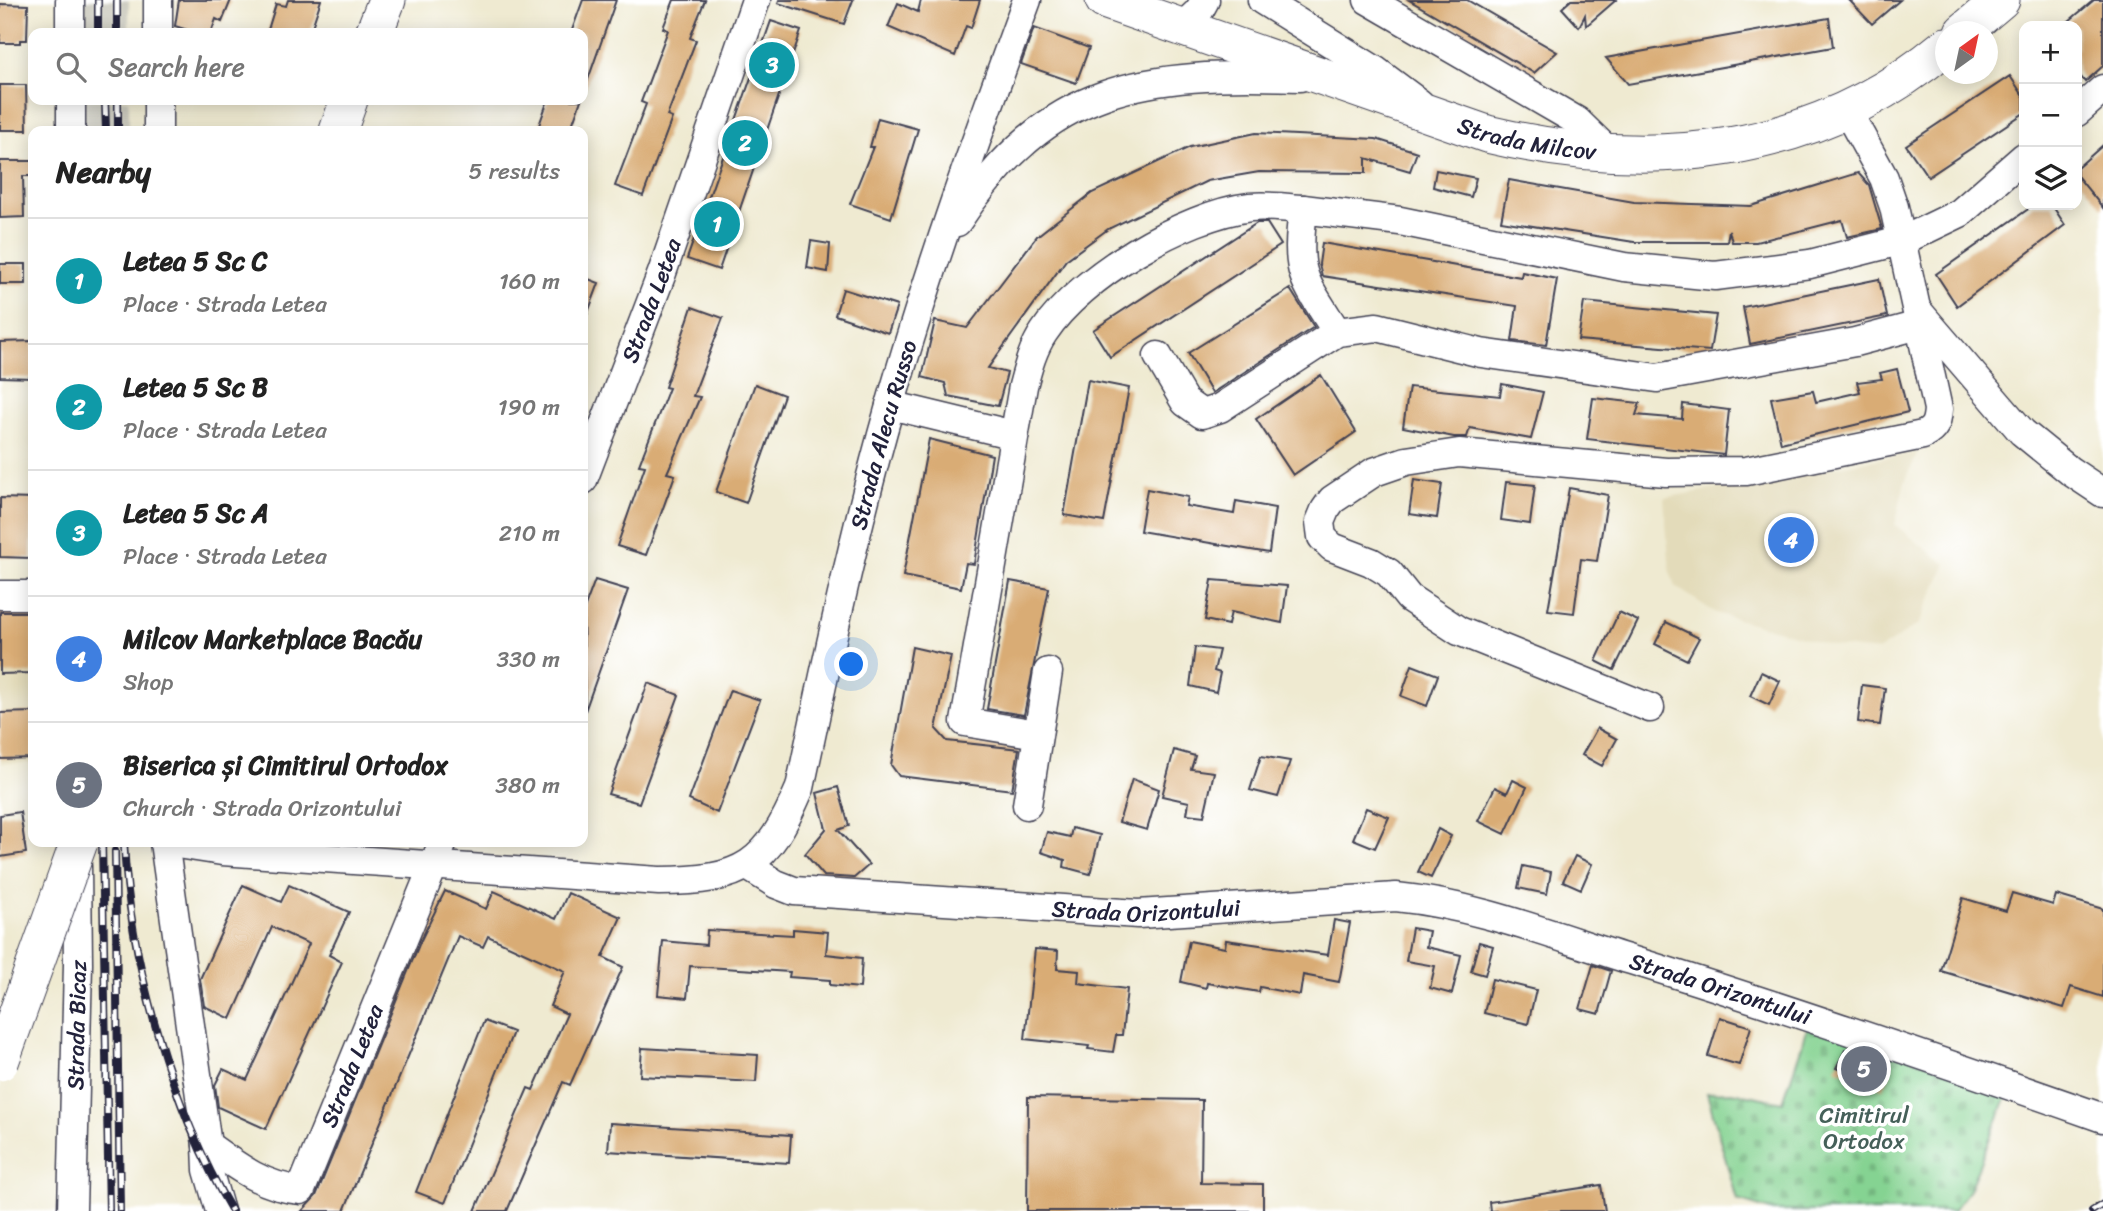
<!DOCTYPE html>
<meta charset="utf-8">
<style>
:root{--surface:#fff;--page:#f6f6f6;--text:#222;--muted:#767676;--line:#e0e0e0;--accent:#c8321e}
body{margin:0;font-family:Sriracha,sans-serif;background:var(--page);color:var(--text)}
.controls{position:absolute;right:21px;top:21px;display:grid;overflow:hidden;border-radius:14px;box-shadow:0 4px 18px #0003}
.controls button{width:63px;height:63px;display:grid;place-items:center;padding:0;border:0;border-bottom:2px solid var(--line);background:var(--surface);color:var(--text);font:35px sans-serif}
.compass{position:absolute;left:1935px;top:21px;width:63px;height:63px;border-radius:50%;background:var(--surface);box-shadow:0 4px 18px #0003;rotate:33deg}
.you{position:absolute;left:852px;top:665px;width:24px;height:24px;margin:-18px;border:5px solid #fff;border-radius:50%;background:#1a73e8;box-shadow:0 0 0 10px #1a73e833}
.badge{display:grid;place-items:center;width:46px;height:46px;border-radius:50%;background:var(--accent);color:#fff;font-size:23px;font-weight:700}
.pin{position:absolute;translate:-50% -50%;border:4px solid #fff;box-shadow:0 2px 7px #0006}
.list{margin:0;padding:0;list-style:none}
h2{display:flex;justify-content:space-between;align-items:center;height:91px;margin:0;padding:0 28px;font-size:30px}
h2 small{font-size:23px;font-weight:400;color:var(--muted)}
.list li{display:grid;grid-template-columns:46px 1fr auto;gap:21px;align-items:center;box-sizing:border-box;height:126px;padding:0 28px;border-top:2px solid var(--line)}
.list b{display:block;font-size:26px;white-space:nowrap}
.list p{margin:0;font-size:23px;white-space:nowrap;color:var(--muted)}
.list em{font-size:23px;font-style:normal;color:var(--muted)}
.icon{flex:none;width:38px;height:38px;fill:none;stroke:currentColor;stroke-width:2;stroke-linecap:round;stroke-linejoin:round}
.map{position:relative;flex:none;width:2103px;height:1211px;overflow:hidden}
.search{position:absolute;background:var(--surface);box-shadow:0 4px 18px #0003;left:28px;top:28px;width:560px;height:77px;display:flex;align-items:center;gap:18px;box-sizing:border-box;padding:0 24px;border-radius:14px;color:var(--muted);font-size:26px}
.panel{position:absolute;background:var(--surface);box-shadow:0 4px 18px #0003;left:28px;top:126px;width:560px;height:721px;border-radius:14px}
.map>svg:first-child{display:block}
.built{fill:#e3dbba}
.railway{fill:#c6c5b8}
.cemetery{fill:url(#cemetery-stones);stroke:#547a66;stroke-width:2}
.building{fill:#d9ac75}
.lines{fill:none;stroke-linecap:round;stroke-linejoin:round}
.minor-casing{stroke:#414052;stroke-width:31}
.major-casing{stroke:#414052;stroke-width:39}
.minor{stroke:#fff;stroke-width:28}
.major{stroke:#fff;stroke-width:37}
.rail-casing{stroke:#22223b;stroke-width:8}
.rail{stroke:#fff;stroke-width:5;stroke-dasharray:16;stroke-linecap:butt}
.major-bridge-casing{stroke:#414052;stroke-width:39;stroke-linecap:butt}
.major-bridge{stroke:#fff;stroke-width:37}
.labels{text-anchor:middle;stroke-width:7;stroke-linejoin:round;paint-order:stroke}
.street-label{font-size:23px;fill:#22223b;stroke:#fff}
.park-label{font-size:23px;fill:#456059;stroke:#fff}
</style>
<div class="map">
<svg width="2103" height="1211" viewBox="0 0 2103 1211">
<defs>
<pattern id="cemetery-stones" width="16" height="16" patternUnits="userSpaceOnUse" patternTransform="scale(1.75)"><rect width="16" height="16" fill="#85d392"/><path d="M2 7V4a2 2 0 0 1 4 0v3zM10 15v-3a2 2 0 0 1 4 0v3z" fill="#73b57f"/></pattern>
</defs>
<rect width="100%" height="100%" fill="#fff"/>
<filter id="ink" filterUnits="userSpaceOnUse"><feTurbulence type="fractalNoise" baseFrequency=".0143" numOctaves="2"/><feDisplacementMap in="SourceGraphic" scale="14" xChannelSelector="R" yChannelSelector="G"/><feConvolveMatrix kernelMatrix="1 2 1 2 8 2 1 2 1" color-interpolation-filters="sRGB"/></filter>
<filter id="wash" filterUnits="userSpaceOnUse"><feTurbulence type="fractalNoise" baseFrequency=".00686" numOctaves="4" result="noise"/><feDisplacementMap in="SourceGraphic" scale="28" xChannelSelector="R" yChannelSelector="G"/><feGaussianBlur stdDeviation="1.57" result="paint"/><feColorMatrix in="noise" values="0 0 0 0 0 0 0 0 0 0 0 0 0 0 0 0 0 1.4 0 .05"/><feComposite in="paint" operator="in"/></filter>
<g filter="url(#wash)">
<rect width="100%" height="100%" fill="#efead1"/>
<path class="built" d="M1918,452L1904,484L1895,525L1946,564L1919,624L1877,651L1834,646L1716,613L1676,587L1670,572L1664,498Z
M33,605V763H0V606Z"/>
<path class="railway" d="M85,0H129V33H85Z
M85,100H129V131H85Z"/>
<path class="cemetery" d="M1810,1021L2008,1093L1969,1190L1953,1211H1774L1737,1200L1707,1093L1732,1092L1783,1102Z"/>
<g id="blocks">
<path class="building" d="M179,0H231L222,22L216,19L211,33H197L175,26Z
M288,0H321L310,33H267L276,4L286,6Z
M583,0H616L585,88H583V33H571Z
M674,0H705L690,38L696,40L667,116L672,118L643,196L615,186L646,104L641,102L668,30L663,28Z
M779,0H853L844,24L778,3Z
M921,0H980L971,28L966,26L955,56L888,27L898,3L918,12Z
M1409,0H1467L1557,52L1534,73Z
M1571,0H1616L1586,26L1585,15L1579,27L1562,8Z
M1849,0H1900L1872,24Z
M2094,0H2103V66L2085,82L2077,72V26H2063Z
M0,4L28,5L27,40H20V43H0Z
M1829,18L1833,47L1628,84L1606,58Z
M771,21L801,31L719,270L687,259Z
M1034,28L1089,48L1076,83L1021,64Z
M2010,76L2024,97V113L1928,177L1906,145Z
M0,85H26L27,130H0Z
M548,100H581L570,131H537Z
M878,118L918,129L891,218L850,204L873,147H870Z
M1256,133L1376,139L1417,152L1410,171L1366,158V173L1259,172L1207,181L1108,229L1066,260L988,368L1007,373L998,406L948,396L945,383L922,377L935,321L967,328L1037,236L1092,193L1190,147Z
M2103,145V208L2077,176V168Z
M0,161H33V176H23L24,217L0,218Z
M1436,170L1476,178L1471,197L1433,187Z
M1858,173L1869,185L1882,229L1847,237L1842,220L1756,242H1732L1729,230L1727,242H1634L1501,221L1509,180L1634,202L1751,206Z
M2034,205H2052L2065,225L1957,306L1936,274Z
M1257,223H1267L1281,245L1110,357L1093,330Z
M811,241L830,244L828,272L807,268Z
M1322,243L1521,277L1522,272L1557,279L1546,345L1512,341L1517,306L1322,276L1319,264Z
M0,264H26V284H0Z
M583,277L599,283L584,323H583Z
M1879,279L1887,316L1750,344L1743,307Z
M843,289L897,306L888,333L835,315Z
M1290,289L1314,327L1212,393L1188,353Z
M1584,302L1716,315L1710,351L1578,340Z
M692,307L723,318L693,396L700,397L667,473L675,475L646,555L617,546L645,466L639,465L669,388L665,387Z
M33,341V378L0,377V342Z
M1897,369L1908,412L1781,443L1771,398L1813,391L1816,402L1860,392L1857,382L1882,379L1880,373Z
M1321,375L1356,432L1293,475L1256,419Z
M1088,380L1129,388L1104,522L1064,515Z
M755,384L784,395L746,503L716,492Z
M1502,384L1543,392L1531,439L1470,428L1467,437H1454L1403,427L1409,387L1500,396Z
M1593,398L1640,403L1636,415L1682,419L1683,404L1729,410L1724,455L1587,439Z
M929,439L992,455L974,564L966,563L961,588L903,576Z
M1414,480L1442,484L1437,518L1409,514Z
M1506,482L1535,485L1530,524L1501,520Z
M1569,488L1608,495L1597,561L1581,559L1574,613L1548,610Z
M1147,489L1188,497L1186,506L1234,514L1236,501L1275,508L1269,553L1140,531Z
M0,498L33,499L31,558L0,557Z
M595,580L628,590L585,711L583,612Z
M1212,580L1287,586L1282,623L1231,612L1228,625L1205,620Z
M1010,581L1049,588L1024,715L987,709Z
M0,612H33V673L0,674Z
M1619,612L1638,621L1614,670L1596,661Z
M1666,622L1699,638L1687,660L1655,644Z
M912,647L951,656L936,729L947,741L1019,749L1012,790L899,776L891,765Z
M1195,647L1219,650L1214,671L1220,673L1216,692L1190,686Z
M1412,665L1438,675L1427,706L1401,696Z
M1761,672L1780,681L1769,705L1750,696Z
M648,683L679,695L639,803L608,794Z
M1862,685L1885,688L1880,725L1858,722Z
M730,690L760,700L717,813L689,800Z
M33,712V758L0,759V713Z
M1597,728L1617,739L1602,766L1582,755Z
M1174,750L1195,756L1191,769L1214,772L1204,816L1187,814L1189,802L1162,796Z
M1261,756L1290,761L1278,797L1250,790Z
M1132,779L1159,789L1147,830L1119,822Z
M1513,780L1527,787L1505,834L1478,821L1495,787L1507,793Z
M838,787L849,826L838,830L869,865L854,878L824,876L805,854L826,829L817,793Z
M1366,808L1389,817L1375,848L1353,839Z
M20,812L26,853L0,857V815Z
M1072,828L1100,835L1090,874L1064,867L1065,860L1041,852L1047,832L1070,837Z
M1438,829L1451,836L1431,878L1418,872Z
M1575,856L1592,864L1581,889L1563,881Z
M1523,866L1551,872L1547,894L1518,888Z
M243,885L281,902L289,885L349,912L329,955L342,962L266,1129L218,1107L215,1085L223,1069L247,1080L309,944L272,927L231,1019L204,1006L200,979Z
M445,891L486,909L494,891L556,919L568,893L621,917L603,957L623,967L570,1085L563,1082L507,1211H475L528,1088L533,1090L567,1014L550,1006L565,971L488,936L483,947L458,936L344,1211H302L316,1196L420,942Z
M2012,893L2053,905L2056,895L2103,909V997L2071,987L2064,1008L1941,971L1963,898L2006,911Z
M1334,920L1350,923L1339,982L1303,975L1300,995L1260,987L1259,992L1207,983L1206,988L1181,982L1189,941L1225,948L1226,940L1328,955Z
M1412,928L1429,931L1426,947L1461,955L1452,994L1430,988L1435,966L1406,961Z
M793,929L828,932L826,954L862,958L860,988L830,985V980L789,977L790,972L690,966L687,998L658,995L663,941L706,945L707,930L793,935Z
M1479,942L1493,946L1485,975L1471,971Z
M1035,949L1058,951L1057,969L1079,971L1078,983L1127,989L1122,1035H1116L1113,1052L1088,1049L1089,1046L1025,1039Z
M1593,965L1611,971L1599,1014L1580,1009Z
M1492,979L1536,990L1528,1024L1484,1013Z
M1720,1017L1751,1027L1739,1065L1708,1056Z
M484,1021L513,1032L445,1203L416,1192Z
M642,1048L758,1055L756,1082L640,1076Z
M1845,1050L1891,1071L1883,1089L1836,1068Z
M1028,1097L1202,1100L1201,1183L1263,1184V1211H1027Z
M610,1123L791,1135L789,1163L608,1151Z
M1601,1185L1605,1211H1490L1489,1202Z"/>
</g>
</g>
<g filter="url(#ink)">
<use href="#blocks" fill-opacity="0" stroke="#414052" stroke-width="2"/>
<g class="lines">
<g class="minor-casing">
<g id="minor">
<path d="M70,0V33"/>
<path d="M1262,0L1376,71L1419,103"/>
<path d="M1368,0L1577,121L1612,155"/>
<path d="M1181,28L1199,11L1205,0"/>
<path d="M158,33V0"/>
<path d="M71,100V131"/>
<path d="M2077,112L2103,89"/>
<path d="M158,131V100"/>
<path d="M957,222C1049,82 1144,72 1300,77"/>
<path d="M1918,311L2022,432L2070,471L2103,493"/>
<path d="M1337,332C1302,277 1295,275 1303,209L1400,221L1624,267L1715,276L1810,264L1904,240L1960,213L2024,157"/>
<path d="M1158,356L1185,402L1202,414L1220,408L1337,332L1377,327L1481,353L1657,378L1855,342L1919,325"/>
<path d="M890,405L1014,435"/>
<path id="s1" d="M583,480L662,273L756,0"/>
<path d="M0,595H33"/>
<path d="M1650,708L1459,631L1409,598L1389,573L1371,562L1332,547L1322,537L1320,522L1325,510L1332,500L1374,472L1406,461L1459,453L1666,472L1746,471L1923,435C1935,429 1937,423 1938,409L1894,207L1884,178L1846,109"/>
<path d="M1037,734L965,722L1023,386C1028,367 1033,348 1044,332C1080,277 1184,215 1250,207C1267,205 1286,208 1303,209"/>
<path d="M1027,805L1048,672"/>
<path id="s2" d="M164,842L222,851L659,881C744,881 767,865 800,788C827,660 854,532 890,406C929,269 978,134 1027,0"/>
<path id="s3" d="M164,842L207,1145C236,1166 265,1188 301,1190L443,842"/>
<path id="s4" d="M749,867L776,884L794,891L1138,914L1396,897C1477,905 1554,936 1631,960C1790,1009 1946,1063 2103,1118"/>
<path d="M207,1145L208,1170L220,1211"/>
<path id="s5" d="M72,1211L78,964L77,866"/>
</g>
</g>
<g class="major-casing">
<g id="major">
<path id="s6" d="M1104,0L1487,134C1650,173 1813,157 1946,46"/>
<path d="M1963,32L2001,0"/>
<path d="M374,33L387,0"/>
<path d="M338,131L349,100"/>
</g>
</g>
<use href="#minor" class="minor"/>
<use href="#major" class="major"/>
<g class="rail-casing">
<path id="rail" d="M98,0V33
M117,0V33
M105,100L106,131
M118,100V131
M102,842L109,1211
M124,842C129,960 172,1110 232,1211
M115,851L120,1211
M2092,1211L2103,1204"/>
</g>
<use href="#rail" class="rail"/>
<g class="major-bridge-casing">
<path id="major-bridge" d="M0,1062L79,842"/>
</g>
<use href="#major-bridge" class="major-bridge"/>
</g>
</g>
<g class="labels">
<g class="street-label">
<text dy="8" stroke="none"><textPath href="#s6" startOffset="446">Strada Milcov</textPath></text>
<text dy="8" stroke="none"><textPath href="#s1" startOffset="192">Strada Letea</textPath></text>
<text dy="8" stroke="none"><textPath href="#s2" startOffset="1045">Strada Alecu Russo</textPath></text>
<text dy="8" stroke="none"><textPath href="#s4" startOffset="404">Strada Orizontului</textPath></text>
<text dy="8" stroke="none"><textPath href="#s4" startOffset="992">Strada Orizontului</textPath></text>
<text dy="8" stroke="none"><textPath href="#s5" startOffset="186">Strada Bicaz</textPath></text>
<text dy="8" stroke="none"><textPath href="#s3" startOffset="546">Strada Letea</textPath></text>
</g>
<g class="park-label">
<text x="1864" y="1123">Cimitirul<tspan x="1864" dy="26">Ortodox</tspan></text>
</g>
</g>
</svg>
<div class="controls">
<button>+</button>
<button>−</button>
<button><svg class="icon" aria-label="layers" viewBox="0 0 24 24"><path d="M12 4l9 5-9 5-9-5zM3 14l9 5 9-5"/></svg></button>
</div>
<svg class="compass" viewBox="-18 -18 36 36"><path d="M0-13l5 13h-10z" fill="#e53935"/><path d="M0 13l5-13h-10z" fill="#767676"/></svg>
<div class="you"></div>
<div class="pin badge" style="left:717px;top:224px;background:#0f9aa8">1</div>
<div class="pin badge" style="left:745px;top:143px;background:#0f9aa8">2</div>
<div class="pin badge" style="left:772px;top:65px;background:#0f9aa8">3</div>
<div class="pin badge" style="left:1791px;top:540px;background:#3f7fe0">4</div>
<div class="pin badge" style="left:1864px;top:1069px;background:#6b7280">5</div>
<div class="search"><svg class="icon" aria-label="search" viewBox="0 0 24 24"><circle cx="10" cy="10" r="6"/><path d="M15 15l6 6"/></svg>Search here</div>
<section class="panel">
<h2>Nearby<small>5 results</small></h2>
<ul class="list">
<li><span class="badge" style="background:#0f9aa8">1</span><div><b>Letea 5 Sc C</b><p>Place · Strada Letea</p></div><em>160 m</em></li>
<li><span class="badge" style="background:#0f9aa8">2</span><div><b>Letea 5 Sc B</b><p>Place · Strada Letea</p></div><em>190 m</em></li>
<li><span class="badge" style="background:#0f9aa8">3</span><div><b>Letea 5 Sc A</b><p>Place · Strada Letea</p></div><em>210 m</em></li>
<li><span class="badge" style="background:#3f7fe0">4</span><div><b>Milcov Marketplace Bacău</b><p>Shop</p></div><em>330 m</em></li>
<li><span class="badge" style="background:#6b7280">5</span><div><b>Biserica și Cimitirul Ortodox</b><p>Church · Strada Orizontului</p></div><em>380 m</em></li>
</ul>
</section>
</div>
